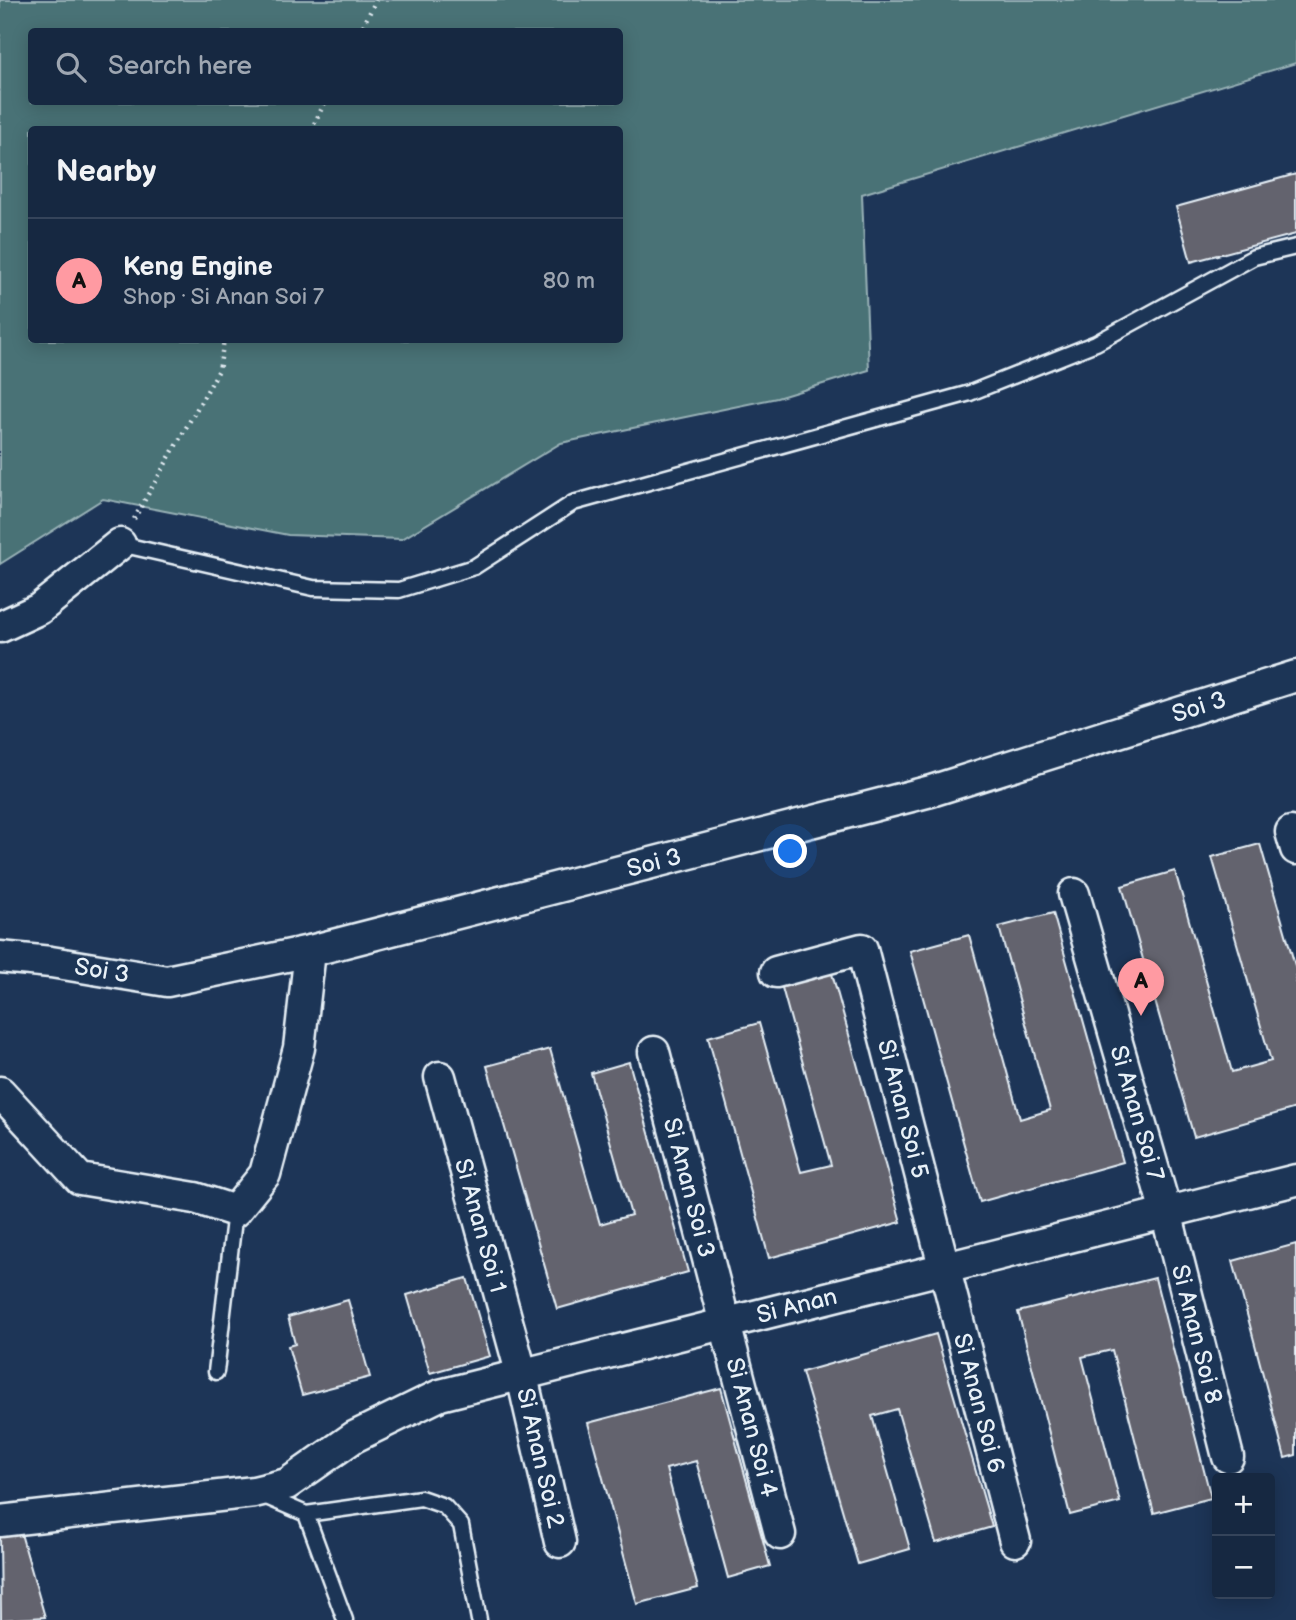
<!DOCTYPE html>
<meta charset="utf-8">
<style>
:root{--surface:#162841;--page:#23344c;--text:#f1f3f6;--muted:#9ea6b1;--line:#35445a;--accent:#ff9aa2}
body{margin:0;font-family:"Balsamiq Sans",sans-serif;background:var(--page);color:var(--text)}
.controls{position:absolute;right:21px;bottom:21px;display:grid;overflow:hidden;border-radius:7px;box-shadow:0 4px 18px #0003}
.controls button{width:63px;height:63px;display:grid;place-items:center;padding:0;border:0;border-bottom:2px solid var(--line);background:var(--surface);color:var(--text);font:35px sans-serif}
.you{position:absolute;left:791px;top:852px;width:24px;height:24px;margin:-18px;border:5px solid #fff;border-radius:50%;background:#1a73e8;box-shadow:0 0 0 10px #1a73e833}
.badge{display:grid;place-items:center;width:46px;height:46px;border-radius:50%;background:var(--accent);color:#111;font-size:23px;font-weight:700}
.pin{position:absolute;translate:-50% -58px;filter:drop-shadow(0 2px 4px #0008)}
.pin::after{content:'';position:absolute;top:37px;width:24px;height:21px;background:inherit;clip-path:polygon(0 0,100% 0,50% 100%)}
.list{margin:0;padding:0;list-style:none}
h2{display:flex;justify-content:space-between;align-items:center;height:91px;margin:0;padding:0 28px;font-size:30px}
h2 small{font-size:23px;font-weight:400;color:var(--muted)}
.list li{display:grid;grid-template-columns:46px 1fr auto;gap:21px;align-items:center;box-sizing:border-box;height:126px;padding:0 28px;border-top:2px solid var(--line)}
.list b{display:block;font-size:26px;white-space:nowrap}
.list p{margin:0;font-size:23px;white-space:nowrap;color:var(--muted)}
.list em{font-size:23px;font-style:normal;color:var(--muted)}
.icon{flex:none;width:38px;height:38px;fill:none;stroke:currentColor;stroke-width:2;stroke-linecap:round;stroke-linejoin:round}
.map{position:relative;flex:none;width:1296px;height:1620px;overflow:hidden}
.search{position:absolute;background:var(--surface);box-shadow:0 4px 18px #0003;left:28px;top:28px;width:595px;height:77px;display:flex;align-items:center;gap:18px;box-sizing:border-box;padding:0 24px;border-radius:7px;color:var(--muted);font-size:26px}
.panel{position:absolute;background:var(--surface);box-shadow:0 4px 18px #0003;left:28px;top:126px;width:595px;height:217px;border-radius:7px}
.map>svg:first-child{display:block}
.green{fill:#4a7276;stroke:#99b2b7;stroke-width:2;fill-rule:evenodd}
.building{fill:#64636e;stroke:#e8f1f8;stroke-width:2}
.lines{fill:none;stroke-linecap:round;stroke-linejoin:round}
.lane-casing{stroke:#e8f1f8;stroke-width:19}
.street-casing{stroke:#e8f1f8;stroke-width:35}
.path{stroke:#e8f1f8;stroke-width:4.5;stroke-dasharray:2 5;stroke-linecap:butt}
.lane{stroke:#1d3557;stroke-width:14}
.street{stroke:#1d3557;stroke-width:30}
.labels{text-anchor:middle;stroke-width:5;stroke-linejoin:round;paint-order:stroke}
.street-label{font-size:24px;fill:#e8f1f8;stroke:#1d3557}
</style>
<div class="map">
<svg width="1296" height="1620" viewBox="0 0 1296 1620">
<rect width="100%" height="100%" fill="#1d3557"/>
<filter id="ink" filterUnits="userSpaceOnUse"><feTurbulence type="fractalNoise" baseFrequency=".0143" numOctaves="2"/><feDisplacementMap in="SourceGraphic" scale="14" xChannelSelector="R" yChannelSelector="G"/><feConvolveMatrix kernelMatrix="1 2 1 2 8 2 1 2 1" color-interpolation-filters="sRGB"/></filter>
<g filter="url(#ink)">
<path class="green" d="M0,0H1296V63L862,194L869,370L777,398L561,443L402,539L288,535L103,499L0,564ZM32,32H620V102H32ZM32,130H620V340H32Z"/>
<path class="building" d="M1296,174V234L1191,262L1176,207Z
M1260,844L1296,969V1108L1194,1137L1122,886L1175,871L1232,1072L1271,1061L1212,857Z
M1053,913L1123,1162L980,1202L910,951L969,935L1020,1119L1050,1110L999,927Z
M831,970L901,1222L769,1258L708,1037L759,1023L801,1172L831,1165L781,984Z
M550,1049L600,1224L631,1215L591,1073L629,1062L688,1272L557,1309L487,1066Z
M1296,1244V1455L1285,1458L1233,1261Z
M467,1278L490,1356L430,1373L407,1295Z
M1155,1278L1211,1498L1154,1513L1112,1350L1082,1357L1120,1502L1070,1515L1018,1312Z
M348,1300L370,1377L302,1395L288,1346L295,1344L288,1317Z
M936,1334L992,1527L936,1543L897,1409L872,1416L910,1549L858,1564L802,1372Z
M721,1388L770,1566L728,1578L696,1461L666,1469L698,1588L637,1604L588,1423Z
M20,1530L45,1617L1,1620L0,1536Z"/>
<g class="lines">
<g class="lane-casing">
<path id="lane" d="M120,544L313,588L399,590L474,567L573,503L970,393L1096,343L1254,257L1296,247
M216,1372L235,1211
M262,1495L306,1514L421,1498L444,1506L461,1525L479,1620
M306,1514L345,1620"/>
</g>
<g class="street-casing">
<g id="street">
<path d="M0,627L39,609L120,544"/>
<path d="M1291,832L1296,849"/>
<path id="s1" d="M1074,894L1166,1212L1228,1457"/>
<path id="s2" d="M0,957L51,962L167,981L310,951L931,791L1296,676"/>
<path id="s3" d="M776,972L862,949L1015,1541"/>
<path id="s4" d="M654,1052L780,1534"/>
<path id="s5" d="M440,1077L521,1372L560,1542"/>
<path d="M0,1092L80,1179L195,1198L235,1211L265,1174L299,1048L310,951"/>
<path id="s6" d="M0,1521L254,1492L287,1484L354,1437L440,1395L1296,1180"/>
</g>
</g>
<path class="path" d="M360,32L376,0
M311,130L325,102
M134,519L219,370L224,340"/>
<use href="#lane" class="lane"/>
<use href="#street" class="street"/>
</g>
</g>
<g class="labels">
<g class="street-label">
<text dy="8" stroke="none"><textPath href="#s2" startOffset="1237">Soi 3</textPath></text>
<text dy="8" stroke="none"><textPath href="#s2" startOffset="670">Soi 3</textPath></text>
<text dy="8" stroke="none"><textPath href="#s2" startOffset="103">Soi 3</textPath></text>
<text dy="8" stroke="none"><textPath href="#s3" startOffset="254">Si Anan Soi 5</textPath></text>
<text dy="8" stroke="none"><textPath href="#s1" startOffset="228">Si Anan Soi 7</textPath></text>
<text dy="8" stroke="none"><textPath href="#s4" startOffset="140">Si Anan Soi 3</textPath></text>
<text dy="8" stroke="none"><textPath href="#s5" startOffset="154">Si Anan Soi 1</textPath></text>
<text dy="8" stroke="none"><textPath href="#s6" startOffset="835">Si Anan</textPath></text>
<text dy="8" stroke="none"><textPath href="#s1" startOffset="457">Si Anan Soi 8</textPath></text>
<text dy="8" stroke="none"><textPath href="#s3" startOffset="558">Si Anan Soi 6</textPath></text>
<text dy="8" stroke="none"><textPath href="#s4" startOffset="388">Si Anan Soi 4</textPath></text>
<text dy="8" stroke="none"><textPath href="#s5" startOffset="394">Si Anan Soi 2</textPath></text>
</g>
</g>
</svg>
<div class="controls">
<button>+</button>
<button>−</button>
</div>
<div class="you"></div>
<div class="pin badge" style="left:1141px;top:1016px">A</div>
<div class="search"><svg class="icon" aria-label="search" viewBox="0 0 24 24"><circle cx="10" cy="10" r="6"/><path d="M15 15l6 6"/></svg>Search here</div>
<section class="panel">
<h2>Nearby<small></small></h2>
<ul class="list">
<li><span class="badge">A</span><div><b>Keng Engine</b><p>Shop · Si Anan Soi 7</p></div><em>80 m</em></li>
</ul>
</section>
</div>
